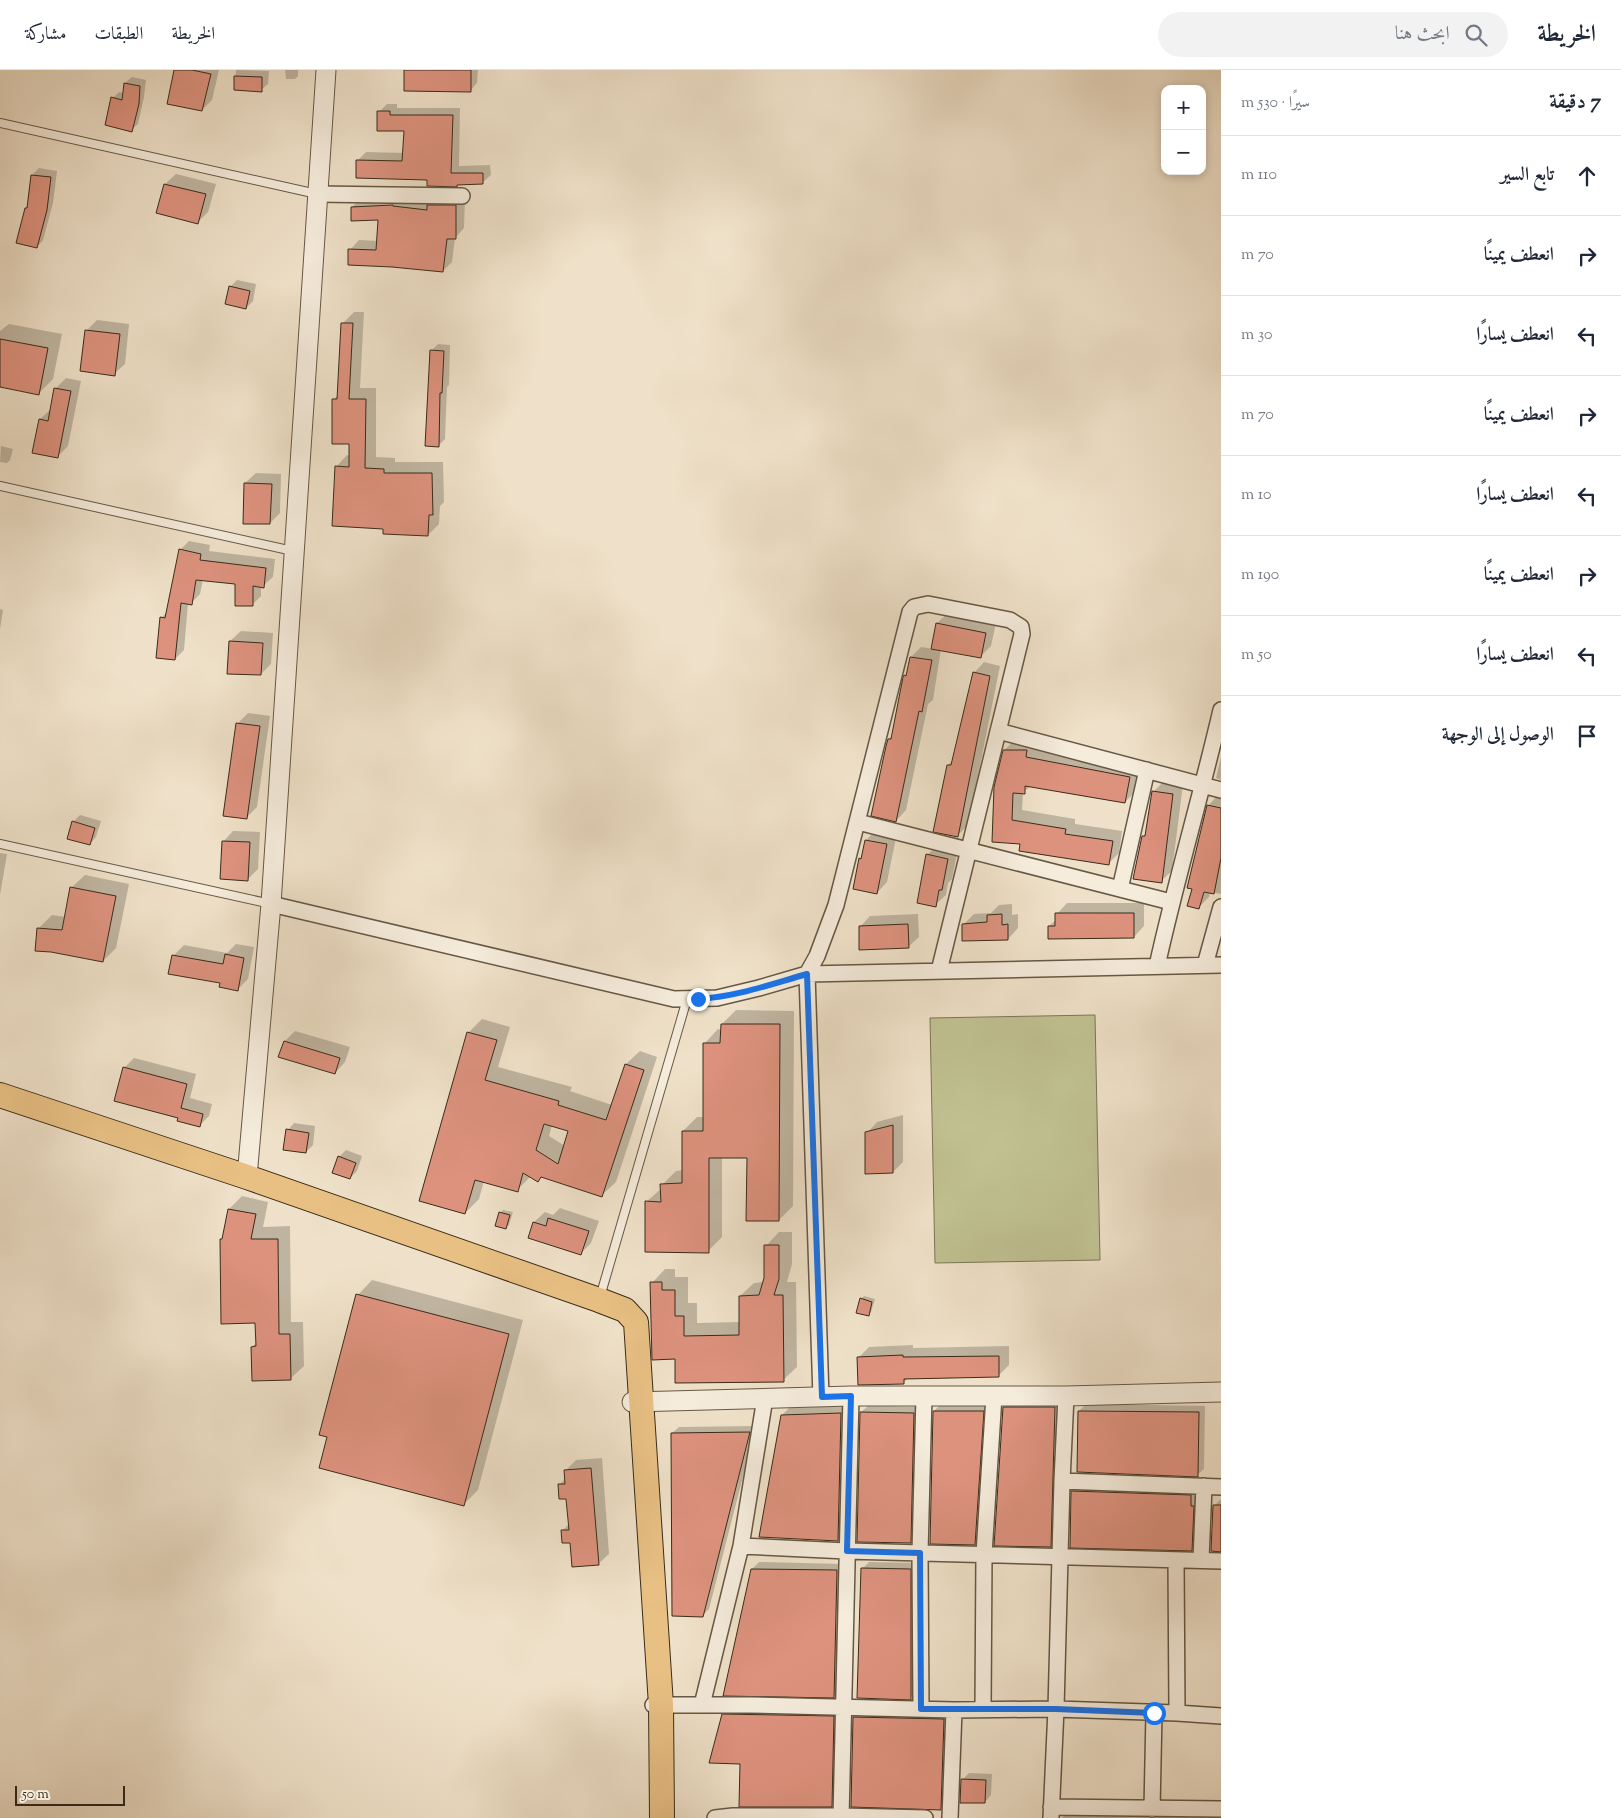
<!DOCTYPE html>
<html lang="ar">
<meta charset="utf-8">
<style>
:root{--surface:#fff;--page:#f2f2f3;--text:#1f2937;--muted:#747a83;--line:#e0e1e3}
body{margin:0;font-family:"Sorts Mill Goudy",Amiri,serif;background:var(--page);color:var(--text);direction:rtl}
.controls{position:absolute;right:15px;top:15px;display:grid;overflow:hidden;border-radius:10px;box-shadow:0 2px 8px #0003}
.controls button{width:45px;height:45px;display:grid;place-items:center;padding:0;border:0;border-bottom:1px solid var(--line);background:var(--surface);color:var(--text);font:25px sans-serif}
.scale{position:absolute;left:15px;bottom:12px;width:110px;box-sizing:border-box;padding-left:5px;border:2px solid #392b18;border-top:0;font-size:14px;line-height:18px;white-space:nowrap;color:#392b18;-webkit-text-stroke:4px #f5ecdc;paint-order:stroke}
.stop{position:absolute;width:15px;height:15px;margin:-11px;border:4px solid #1a73e8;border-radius:50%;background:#fff}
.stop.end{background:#1a73e8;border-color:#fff;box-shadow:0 1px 5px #0008}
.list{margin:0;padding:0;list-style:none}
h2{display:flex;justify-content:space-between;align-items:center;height:65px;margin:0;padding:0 20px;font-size:21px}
h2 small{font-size:16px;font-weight:400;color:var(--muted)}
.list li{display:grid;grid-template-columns:32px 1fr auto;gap:15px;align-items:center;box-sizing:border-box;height:80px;padding:0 20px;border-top:1px solid var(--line)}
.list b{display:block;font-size:19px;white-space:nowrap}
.list em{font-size:16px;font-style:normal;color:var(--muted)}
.icon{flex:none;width:28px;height:28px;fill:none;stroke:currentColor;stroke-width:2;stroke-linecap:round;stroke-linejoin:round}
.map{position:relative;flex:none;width:1221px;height:1748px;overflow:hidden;direction:ltr}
header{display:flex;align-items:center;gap:30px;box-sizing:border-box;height:70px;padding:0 25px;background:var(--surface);border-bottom:1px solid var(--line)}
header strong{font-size:24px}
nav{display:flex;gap:28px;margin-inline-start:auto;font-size:18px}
.search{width:350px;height:45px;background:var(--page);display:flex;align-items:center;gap:12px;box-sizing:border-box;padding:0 18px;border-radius:28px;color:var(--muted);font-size:19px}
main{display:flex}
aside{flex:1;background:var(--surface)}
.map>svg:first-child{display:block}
.green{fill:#c0c192;stroke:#7c7655}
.shadow{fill:#0003;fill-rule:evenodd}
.building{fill:#dd927e;stroke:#392b18;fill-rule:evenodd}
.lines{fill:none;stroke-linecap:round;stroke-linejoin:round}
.service-casing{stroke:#665844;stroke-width:10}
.minor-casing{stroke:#665844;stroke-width:18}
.tertiary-casing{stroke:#665844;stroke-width:21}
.primary-casing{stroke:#392b18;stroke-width:26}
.service{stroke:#f5ecdc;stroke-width:8}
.minor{stroke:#f5ecdc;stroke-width:15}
.tertiary{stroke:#f5ecdc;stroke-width:19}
.primary{stroke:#e8c084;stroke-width:24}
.route{stroke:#1a73e8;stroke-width:6}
</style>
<header>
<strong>الخريطة</strong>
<div class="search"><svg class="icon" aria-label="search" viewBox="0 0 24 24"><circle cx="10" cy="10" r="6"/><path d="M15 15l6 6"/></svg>ابحث هنا</div>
<nav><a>الخريطة</a><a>الطبقات</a><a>مشاركة</a></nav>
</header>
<main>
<aside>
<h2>7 دقيقة<small>سيرًا · 530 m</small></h2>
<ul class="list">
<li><svg class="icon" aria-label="ahead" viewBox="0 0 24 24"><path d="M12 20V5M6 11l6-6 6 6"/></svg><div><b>تابع السير</b></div><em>110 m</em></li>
<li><svg class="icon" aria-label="right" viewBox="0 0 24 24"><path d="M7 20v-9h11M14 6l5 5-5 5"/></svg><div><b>انعطف يمينًا</b></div><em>70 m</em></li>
<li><svg class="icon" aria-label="left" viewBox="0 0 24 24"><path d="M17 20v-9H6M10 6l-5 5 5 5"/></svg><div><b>انعطف يسارًا</b></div><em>30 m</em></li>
<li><svg class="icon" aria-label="right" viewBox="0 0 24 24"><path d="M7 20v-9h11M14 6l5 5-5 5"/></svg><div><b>انعطف يمينًا</b></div><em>70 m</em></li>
<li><svg class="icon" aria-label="left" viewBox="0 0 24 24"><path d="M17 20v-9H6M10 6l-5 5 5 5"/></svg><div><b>انعطف يسارًا</b></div><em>10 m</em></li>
<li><svg class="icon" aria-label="right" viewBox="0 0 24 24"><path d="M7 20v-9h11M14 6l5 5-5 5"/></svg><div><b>انعطف يمينًا</b></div><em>190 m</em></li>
<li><svg class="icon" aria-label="left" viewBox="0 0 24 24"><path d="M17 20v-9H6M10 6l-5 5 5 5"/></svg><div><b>انعطف يسارًا</b></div><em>50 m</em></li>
<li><svg class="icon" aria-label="arrive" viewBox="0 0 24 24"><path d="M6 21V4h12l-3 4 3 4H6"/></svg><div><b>الوصول إلى الوجهة</b></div></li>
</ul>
</aside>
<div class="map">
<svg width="1221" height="1748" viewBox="0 0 1221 1748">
<rect width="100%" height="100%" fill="#efe1c9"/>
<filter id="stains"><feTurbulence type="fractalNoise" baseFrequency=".004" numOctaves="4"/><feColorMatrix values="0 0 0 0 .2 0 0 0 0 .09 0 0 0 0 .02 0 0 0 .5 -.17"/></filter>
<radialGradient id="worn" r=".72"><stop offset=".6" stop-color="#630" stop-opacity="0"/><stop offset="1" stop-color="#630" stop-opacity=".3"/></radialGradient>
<path class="green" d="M1095,945L1100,1190L935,1193L930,948Z"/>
<path class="shadow" d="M175,0H219L212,30L202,40Z
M236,0L269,1L268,14L261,20L235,19Z
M285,0H298V6L295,9H286Z
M405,0H478L477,13L470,21Z
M132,7L146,10L144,27L138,54L131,60L113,28L119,22L124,23L125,13Z
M387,34H397V38H460L459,96L490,95L491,105L482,113L429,109L358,90L366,82L404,83L405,60L379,42Z
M39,98L57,101L53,133L43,170L37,177L26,138L28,136L32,105Z
M176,104L216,114L208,142L198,152L158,142L165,114Z
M465,127L464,158L455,168L452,192L443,201L350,180L359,170L378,171L379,149L352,137L361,128Z
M237,210L256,214L253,231L246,238L230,217Z
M354,242H364L360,318H376V387L395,388V392H443L444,432L440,436L439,454L428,465L385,458L336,397L347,385L351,386V373L333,330L339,324L342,254Z
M97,250L129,254L125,294L114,304L86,261Z
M9,254L62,264L53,309L39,323L0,316V261Z
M438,274L450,275L449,315L447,317L445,369L438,376L431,281Z
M66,308L81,311L68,376L58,386L40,349L51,339L55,319Z
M1,376L13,379L10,390L7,393L0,392Z
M256,403L281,404L280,443L270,453L245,413Z
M189,471L210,475L209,481L275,489L273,507L263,516H261V526L252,535L237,513L203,509L200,524L191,533H188L184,580L175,589L161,548L168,541L180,480Z
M0,539L3,540L0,559Z
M948,543L996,553L991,576L981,586L941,579L933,630L928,634L906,740L896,751L889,669L893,665L905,606L908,603L911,587L921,577L933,579L937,553Z
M241,561L273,563L271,594L261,604L230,571Z
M984,592L1000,596L968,755L957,766L948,695L954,689L974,603Z
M248,643L270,646L257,737L246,748L238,653Z
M1015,670L1139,696L1135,722L1125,732L1031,716L1023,722L1022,740L1075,749V754L1122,761L1119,783L1109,793L1021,772L993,771L1004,680Z
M1221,687V710L1216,708Z
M1164,711L1183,714L1172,801L1161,811L1143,767L1146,763L1153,722Z
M1218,725L1221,726V824L1210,822L1209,827L1198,838L1194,818L1208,736Z
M80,745L101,751L96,767L90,774L73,752Z
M876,760L897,763L887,812L877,823L860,789L863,786L866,770Z
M233,761L260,762L258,799L248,809L223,772Z
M938,775L958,778L952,809L948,813L946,825L935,835L927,785Z
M0,783L7,784L0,825Z
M85,805L129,814L116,878L103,891L39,858L52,845L66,847L71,818Z
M1067,833H1144V856L1134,867L1049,856L1057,849V844Z
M1012,834V845L1018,844V858L1008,869L963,855L974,844L991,843L999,835Z
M918,844L919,867L908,877L860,857L870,846Z
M236,874L254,877L248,909L238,919L221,912L173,886L184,875L227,883Z
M736,940L794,941L793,1136L779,1150L748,1087H722V1167L708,1181L646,1132L662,1118V1115L676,1101L683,1100V1061L697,1047H704V974L718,959L722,960V954Z
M482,949L510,957L498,997L572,1017L570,1021L612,1035L626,994L640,981L657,987L616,1112L602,1125L542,1106L538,1111L531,1106L517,1120L484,1111L479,1129L465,1143L468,963ZM552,1055L570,1060L565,1076L549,1066Z
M295,961L350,977L345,992L335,1003L285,971Z
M134,988L196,1004L190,1028L212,1034L209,1046L199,1056L180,1047L124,998Z
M903,1045V1092L893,1102L867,1063L877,1052Z
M294,1053L315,1056L313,1075L306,1082L288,1060Z
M346,1080L362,1086L357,1101L350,1108L339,1087Z
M242,1126L268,1132L263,1157L290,1156L291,1252H303L304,1296L291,1308L252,1277L257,1272L256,1252L223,1168L229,1139Z
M560,1138L599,1151L591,1173L580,1184L530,1167L534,1152L545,1142L553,1145Z
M503,1140L513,1142L509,1155L506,1158L500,1143Z
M779,1162H792V1194L787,1212H796L797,1297L783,1310L676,1288L652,1213L665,1199H675V1207H688V1233H697V1253L740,1252V1226L754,1213L764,1212L766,1176Z
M372,1210L523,1250L478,1420L464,1434L328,1367L358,1225Z
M864,1226L875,1229L871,1242L868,1245L861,1229Z
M913,1275V1278L1009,1276V1295L998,1306L909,1307L903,1313L859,1287L869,1277Z
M1011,1331H1061L1057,1469L1050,1476L1004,1338Z
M941,1334L990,1335L981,1467L975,1474L934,1341Z
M1086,1334L1205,1336L1204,1399L1197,1405L1079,1341Z
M847,1336L844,1463L838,1470L782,1345L789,1338Z
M868,1336L920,1337L917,1465L910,1472L861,1342Z
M756,1356L709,1539L702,1546L672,1363L679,1357Z
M602,1388L609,1484L598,1494L571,1472L562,1461L569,1454L567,1427L559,1415L566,1408V1400L576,1390Z
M1079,1414L1198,1419V1473L1191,1480L1072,1421Z
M1221,1429V1480L1214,1436Z
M759,1492L844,1494L840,1620L834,1626L752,1499Z
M869,1492L917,1493V1622L910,1628L863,1498Z
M730,1638L840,1640L838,1729L831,1735L742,1693L723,1645Z
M861,1641L950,1643L947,1732L940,1738L854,1647Z
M969,1703L992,1704L991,1725L985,1732L962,1710Z
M1075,1736L1221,1738V1748H1062Z"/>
<path class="building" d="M174,0H192L211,4L202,41L167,34Z
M404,0H471V22L404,21Z
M234,6L262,7V22L234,20Z
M124,13L140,16L139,34L132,62L105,55L111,27L122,30Z
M377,41H390V45H453L451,103H483V114L457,115V117L427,116V110L356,108V90L402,91L404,61H377Z
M31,105L51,107L47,140L37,178L16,173L25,138H27Z
M164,114L206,124L198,154L156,143Z
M393,135V136L427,140V135H456V169H447L443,202L392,197L348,195V179L376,180L378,150L351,151V137Z
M229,216L250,221L246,239L225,234Z
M341,253H353L349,329H366L365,398L384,399V403H432L433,445H429L428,466L383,464V459L332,456L335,396L349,397V374H332V329H337Z
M85,260L120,264L115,306L80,301Z
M0,269L48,278L39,325L0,317Z
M430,280L444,281L442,323H440L439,377L425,376Z
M54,318L71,321L58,388L32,383L39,349L48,351Z
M244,413L272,414L270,454H243Z
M179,479L201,484L200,490L266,498L264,518L253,516V536H235V514L196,510L192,535L181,533L175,590L156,588L160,547L165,548Z
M936,553L986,563L981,588L931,579Z
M229,571L263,573L261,605L227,604Z
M910,587L932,590L922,642L919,641L896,752L871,746L886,676L888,669H891L903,607L904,605L906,606Z
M973,602L990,606L958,767L933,762L947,695H951Z
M236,653L260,656L247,749L223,746Z
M1003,680H1027L1026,687L1130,707L1125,733L1025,716V724L1013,723L1012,750L1066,759L1065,764L1113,771L1109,795L1019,781L1020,774L992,772L994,717Z
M1152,721L1173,724L1162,813L1133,809L1142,766H1145Z
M1207,735L1221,738V788L1214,824L1204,822L1199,839L1187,836L1192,819L1187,818Z
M72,751L95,758L90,775L67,769Z
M865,770L887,774L877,824L853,819L859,788L861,789Z
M222,771L250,772L248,811L220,809Z
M926,784L948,789L942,820H939L936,837L917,833Z
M70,817L116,826L103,892L51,882L35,881L37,858L62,860Z
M1055,843H1134V868L1048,869V856H1055Z
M1002,844V855L1008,854V870L962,871V854L987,852V845Z
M908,854L909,878L859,880V856Z
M225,884L244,888L238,921L219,917L220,913L168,904L172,885L223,894Z
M721,954H780L779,1151H746L747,1088H709V1183L645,1182V1131L661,1132L660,1114L682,1113V1061H703V973H720Z
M467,962L497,970L485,1010L559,1031L558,1035L606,1050L625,994L644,1000L602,1127L541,1107L538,1112L523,1103L518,1122L475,1110L465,1144L419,1131ZM544,1054L568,1061L558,1094L536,1080Z
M284,971L340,988L335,1004L278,987Z
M123,997L187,1014L181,1038L203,1044L200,1057L177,1051L178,1048L114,1031Z
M893,1055V1103L865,1104V1062Z
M286,1059L309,1063L306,1083L283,1080Z
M338,1086L356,1093L350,1109L332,1103Z
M228,1139L256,1144L251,1169H278L279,1264H290L291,1310L252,1311L251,1277L256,1276L255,1253L221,1254L220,1169H222Z
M499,1142L510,1145L506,1159L495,1156Z
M548,1148L589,1161L581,1185L528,1168L533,1152L546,1156Z
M764,1175H779V1209L774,1225H783L784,1312L675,1313V1289L652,1290L650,1212H662V1220H675V1246H684V1266L739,1265V1226L759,1225L764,1208Z
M356,1224L509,1264L464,1436L319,1398L327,1367L319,1365Z
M860,1228L872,1232L869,1246L856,1243Z
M903,1285V1287L999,1286V1307L904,1309V1314L858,1315L857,1287Z
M1003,1337H1055L1051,1477L994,1476Z
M933,1341H984L975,1475L930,1474Z
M1078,1341L1199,1342L1198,1407L1077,1402Z
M860,1342L914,1343L911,1473L857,1472Z
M841,1343L838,1471L759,1467L781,1345Z
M750,1362L703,1547L672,1546L671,1363Z
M591,1398L599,1495L572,1497L570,1473H562L561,1460H569L566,1429H559L558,1414H565L564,1400Z
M1071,1421L1191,1425V1436H1194L1192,1481L1070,1478Z
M1213,1435H1221V1482L1211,1481Z
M861,1498L911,1499V1630L857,1628Z
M751,1499L837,1500L834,1628L723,1626Z
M722,1644L834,1646L832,1737H739L740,1694L709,1693Z
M853,1647L944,1649L941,1740L851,1737Z
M961,1709L986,1710L985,1733H960Z"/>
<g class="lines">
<g class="service-casing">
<path id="service" d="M0,53L317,124
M0,416L293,481
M0,774L271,834
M600,1227L687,929"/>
</g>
<g class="minor-casing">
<path id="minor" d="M317,124L462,126
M998,661L1221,720
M858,752L1171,832
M1120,819L1147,700
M271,834L674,929L717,928L759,918L807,904L1221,895
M1205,895L1221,837
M1157,896C1176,810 1201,726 1221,640
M821,1327L807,904L817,886L836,835L910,542L914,537L928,534L1010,550L1021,557L1022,564L939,901
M1062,1411L1221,1417
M741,1476L847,1481L1221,1491
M1176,1490L1177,1643
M1201,1490L1204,1416
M653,1635H750L954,1640L1056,1639L1177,1643L1221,1646
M702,1635L741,1476L765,1328
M921,1639L920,1483L924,1326
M983,1639L984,1484L994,1326
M1051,1737L1221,1739
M1152,1739L1154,1643
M715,1748L733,1746H841L925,1748
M841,1748L851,1326
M950,1748L954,1640
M1051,1748L1056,1639L1062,1411L1066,1326"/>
</g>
<g class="tertiary-casing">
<path id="tertiary" d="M247,1107L271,834L326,0
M632,1332L851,1326H1066L1221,1322"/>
</g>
<g class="primary-casing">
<path id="primary" d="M0,1025L247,1107L599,1230L625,1240L636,1252L661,1635L662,1748"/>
</g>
<use href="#service" class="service"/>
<use href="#minor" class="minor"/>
<use href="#tertiary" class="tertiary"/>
<use href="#primary" class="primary"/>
</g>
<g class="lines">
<path class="route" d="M698,929C736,927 771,914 807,904L822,1327L851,1326L847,1481L920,1483L921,1639H1056L1154,1643"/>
</g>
<rect width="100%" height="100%" filter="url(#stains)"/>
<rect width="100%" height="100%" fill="url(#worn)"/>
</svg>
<div class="controls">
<button>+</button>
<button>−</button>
</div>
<div class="scale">50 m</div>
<div class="stop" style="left:1154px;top:1643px"></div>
<div class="stop end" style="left:698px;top:929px"></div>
</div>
</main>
